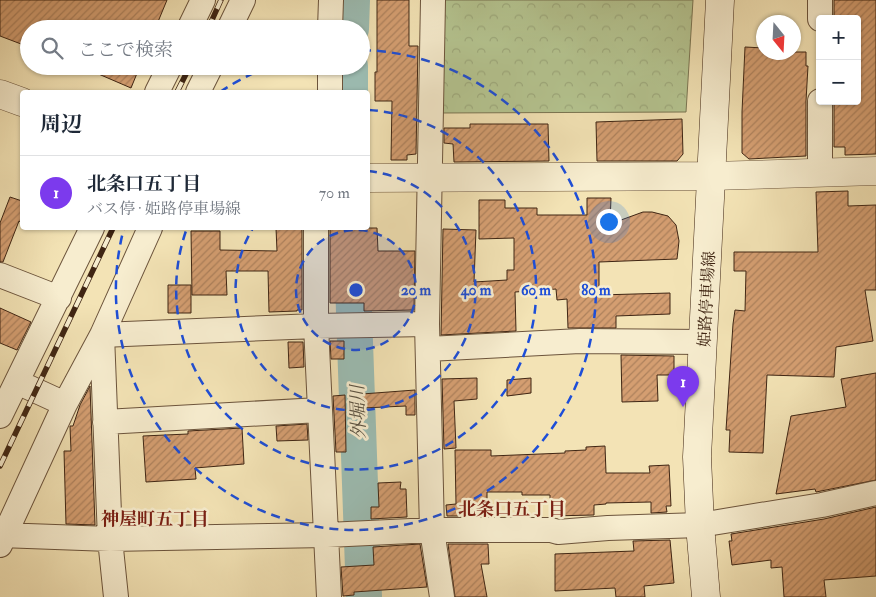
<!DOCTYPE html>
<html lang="ja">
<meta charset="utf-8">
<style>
:root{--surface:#fff;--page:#f6f6f7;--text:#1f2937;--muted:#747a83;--line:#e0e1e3;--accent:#7c3aed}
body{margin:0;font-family:"IM FELL Double Pica","Noto Serif JP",serif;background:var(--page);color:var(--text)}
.controls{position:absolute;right:15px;top:15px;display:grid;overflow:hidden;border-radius:5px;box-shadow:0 1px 4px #0004}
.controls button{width:45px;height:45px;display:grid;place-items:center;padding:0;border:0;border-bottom:1px solid var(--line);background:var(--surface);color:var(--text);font:25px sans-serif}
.compass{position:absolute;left:756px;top:15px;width:45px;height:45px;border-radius:50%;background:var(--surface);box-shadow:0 1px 4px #0004;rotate:162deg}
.you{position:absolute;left:608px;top:221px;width:18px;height:18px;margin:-12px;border:4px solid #fff;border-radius:50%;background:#1a73e8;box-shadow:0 0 0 8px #1a73e833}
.badge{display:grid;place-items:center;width:32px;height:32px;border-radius:50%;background:var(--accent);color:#fff;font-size:16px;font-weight:700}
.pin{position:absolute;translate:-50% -41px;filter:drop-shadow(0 1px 2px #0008)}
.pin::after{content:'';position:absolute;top:26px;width:18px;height:15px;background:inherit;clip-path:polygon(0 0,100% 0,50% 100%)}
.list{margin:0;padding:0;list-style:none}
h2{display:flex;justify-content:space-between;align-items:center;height:65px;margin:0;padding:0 20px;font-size:21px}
h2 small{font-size:16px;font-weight:400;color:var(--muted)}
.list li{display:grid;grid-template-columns:32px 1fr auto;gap:15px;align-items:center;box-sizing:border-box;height:75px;padding:0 20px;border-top:1px solid var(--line)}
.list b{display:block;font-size:19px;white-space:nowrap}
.list p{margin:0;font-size:16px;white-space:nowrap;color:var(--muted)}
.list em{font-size:16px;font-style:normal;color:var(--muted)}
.icon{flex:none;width:28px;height:28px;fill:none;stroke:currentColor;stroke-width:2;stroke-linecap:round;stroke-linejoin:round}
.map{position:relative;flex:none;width:876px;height:597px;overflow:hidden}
.search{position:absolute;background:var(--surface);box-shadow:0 1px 4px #0004;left:20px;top:20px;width:350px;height:55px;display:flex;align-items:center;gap:12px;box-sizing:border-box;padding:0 18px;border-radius:28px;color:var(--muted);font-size:19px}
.panel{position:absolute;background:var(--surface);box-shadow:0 1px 4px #0004;left:20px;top:90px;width:350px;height:140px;border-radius:5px}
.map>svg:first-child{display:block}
.forest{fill:url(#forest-crowns);stroke:#7a7552}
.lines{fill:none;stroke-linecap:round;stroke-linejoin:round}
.river{stroke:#9cbdb3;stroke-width:36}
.building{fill:url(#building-hatch);stroke:#3f2513}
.minor-casing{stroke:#6c543c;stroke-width:26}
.tertiary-casing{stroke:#6c543c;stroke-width:29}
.secondary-casing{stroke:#3f2513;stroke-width:29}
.minor{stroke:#f7edcf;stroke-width:24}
.tertiary{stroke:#f7edcf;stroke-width:28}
.secondary{stroke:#f7edcf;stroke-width:28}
.rail-casing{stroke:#3f2513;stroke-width:5.5}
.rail{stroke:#f7edcf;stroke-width:4;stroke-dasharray:11;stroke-linecap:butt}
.ring{fill:none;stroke:#1d4ed8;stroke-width:2.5;stroke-dasharray:9 6}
.labels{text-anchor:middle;stroke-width:5;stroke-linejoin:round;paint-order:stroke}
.street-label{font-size:16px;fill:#3f2513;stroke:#f7edcf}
.water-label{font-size:18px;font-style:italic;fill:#5b5343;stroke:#f7edcf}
.neighbourhood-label{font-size:18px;font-weight:bold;fill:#7a1f14;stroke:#f7edcf}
.centre{fill:#1d4ed8;stroke:#f7edcf;stroke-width:2.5}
.ring-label{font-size:15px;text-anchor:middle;font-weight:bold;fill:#1d4ed8;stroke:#f7edcf;stroke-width:5;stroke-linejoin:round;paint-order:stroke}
</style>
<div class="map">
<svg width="876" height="597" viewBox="0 0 876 597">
<defs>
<pattern id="forest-crowns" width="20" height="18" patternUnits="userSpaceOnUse" patternTransform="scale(1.25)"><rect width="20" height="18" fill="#b5c591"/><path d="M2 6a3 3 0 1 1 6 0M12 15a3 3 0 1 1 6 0" fill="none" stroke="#9da97c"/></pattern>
<pattern id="building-hatch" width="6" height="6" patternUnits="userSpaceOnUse" patternTransform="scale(1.25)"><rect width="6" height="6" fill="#d49e71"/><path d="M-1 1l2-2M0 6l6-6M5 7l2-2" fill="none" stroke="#ad815c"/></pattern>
</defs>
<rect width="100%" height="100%" fill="#f3e3b5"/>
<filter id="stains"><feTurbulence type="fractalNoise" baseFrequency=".004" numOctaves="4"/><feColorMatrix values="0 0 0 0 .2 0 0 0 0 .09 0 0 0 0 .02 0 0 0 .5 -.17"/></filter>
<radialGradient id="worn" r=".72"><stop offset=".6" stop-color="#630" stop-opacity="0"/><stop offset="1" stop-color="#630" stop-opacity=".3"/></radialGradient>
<path class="forest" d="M441,0H693L686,112L440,113Z"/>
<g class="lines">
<path class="river" d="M351,29L352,0
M350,66V92
M352,228L354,314L364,597"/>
</g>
<path class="building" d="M0,0H167L155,29H29V47L0,36Z
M377,0H409V46H418L416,154L407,155V160H391L392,101H375V72H377Z
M834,0H876V154L845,155V147H834V101H857V19H834Z
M745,47L764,48V52H806V66H808L806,101V156L749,159L742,153V112Z
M80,66H140L131,88Z
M682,119L683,154L677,161H597L596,122Z
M470,124H548L549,161L454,162L453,144L444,143V128H470Z
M848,191V206L876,205V290H865L873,341L836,347L834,377L767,375L763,453L729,452L730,430H726L733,324L735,310L745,311L746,271H734V252H818L816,192Z
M10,197L22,201V223L19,221L3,262H0V223Z
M587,198H611L610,224L643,212H652L668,216L676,225L679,241L677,259L599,262V295L670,293V314L616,316V328H568L567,299L557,300L556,289L530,291L515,292L516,331L441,335L443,229L476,230L474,282L507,280V270H514V238L479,239V200H505V208H537V215H587Z
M276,228H302V310H297V311L269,312L268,271H226L227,295H192L191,231H220V250L277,251Z
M330,228H377L378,251H415L414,310L364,311V303H330Z
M168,285H191V313H168Z
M0,308L31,322L17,350L0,343Z
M330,341H344V359H331Z
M288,342H303L304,367L289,368Z
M621,355L674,356V375H657L658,401L622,402Z
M876,373V480L816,492L815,489L776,494L791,416L846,407L841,379Z
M477,378V399L454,401L456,448L444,449L442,379Z
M531,378V393L507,396V380Z
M90,386L95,525L66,524L64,451H71L70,426H73L80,405Z
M415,390V415H406V406L363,408L362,394Z
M345,395L346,452H336L333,396Z
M307,424L308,440L277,441L276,426Z
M242,428L244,464L195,468L196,479L146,482L143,436L188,434V431Z
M605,446L606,473H650L649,466L669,465L671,506H666L667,512L651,513V502L606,503V504L594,505V515L550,516V495H522V492H487V516H447L446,505L456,504L455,450H491V456L565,453V451L586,450V447Z
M401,482L400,489H406L407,517L371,519V507H379L378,483Z
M876,507V576L824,580L826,597H784L782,567L771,568V560L732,565L729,541H732L731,534L824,519Z
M670,540L674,583L644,586L645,597H616L615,588L555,591V554L634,551L633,541Z
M420,544L427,587L354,592V595L343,596L341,567L374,565L373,547Z
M448,544H488L489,564H481L487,597H455Z"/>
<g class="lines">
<g class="minor-casing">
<path id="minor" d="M433,0L427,324L432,530L442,597
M820,19V0
M189,29L203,0
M229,29L243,0
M330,29L331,0
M157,92L170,66
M198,92L211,66
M330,92V66
M820,174V101
M316,228V326L329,597
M0,275L59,298
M428,349L580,341L704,342
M17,382L65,404
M0,416L92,228
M105,422L319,410
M0,535L110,539L327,535L432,530H551L558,532L608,528L700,525L822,505L876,493
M0,545L65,404L102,335L150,228
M116,597L110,539L102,335L316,326L427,324"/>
</g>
<g class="tertiary-casing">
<path id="tertiary" d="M0,94L22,102
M368,178L712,176L876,171"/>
</g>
<g class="secondary-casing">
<path id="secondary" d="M706,597L700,525L697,457L720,0"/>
</g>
<use href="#minor" class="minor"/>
<use href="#tertiary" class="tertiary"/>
<use href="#secondary" class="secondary"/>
<g class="rail-casing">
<path id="rail" d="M208,29L221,0
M177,92L190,66
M0,466L113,228"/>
</g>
<use href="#rail" class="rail"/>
</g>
<circle cx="356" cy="290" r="60" fill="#1d4ed8" fill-opacity=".12"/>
<g class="ring">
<circle cx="356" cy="290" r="60"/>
<path d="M368 171A120 120 0 1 1 253 228"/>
<path d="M369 110A180 180 0 1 1 187 228"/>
<path d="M220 92A240 240 0 0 1 268 67M362 50A240 240 0 1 1 124 228"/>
</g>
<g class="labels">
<g class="street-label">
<text transform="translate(706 299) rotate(-87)" y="6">姫路停車場線</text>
</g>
<g class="water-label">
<text transform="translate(358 412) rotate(-92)" y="6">外堀川</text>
</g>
<g class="neighbourhood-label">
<text x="512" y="515">北条口五丁目</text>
<text x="155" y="525">神屋町五丁目</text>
</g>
</g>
<circle cx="356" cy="290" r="8" class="centre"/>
<g class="ring-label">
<text x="416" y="295">20 m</text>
<text x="476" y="295">40 m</text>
<text x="536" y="295">60 m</text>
<text x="596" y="295">80 m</text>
</g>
<rect width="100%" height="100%" filter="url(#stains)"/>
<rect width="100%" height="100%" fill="url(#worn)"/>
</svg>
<div class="controls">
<button>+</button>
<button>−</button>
</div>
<svg class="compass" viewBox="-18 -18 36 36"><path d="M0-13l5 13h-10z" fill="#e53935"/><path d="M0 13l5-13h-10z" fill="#747a83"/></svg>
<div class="you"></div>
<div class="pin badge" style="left:683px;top:407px">1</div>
<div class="search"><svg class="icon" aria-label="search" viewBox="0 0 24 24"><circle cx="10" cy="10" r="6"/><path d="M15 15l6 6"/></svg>ここで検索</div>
<section class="panel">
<h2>周辺<small></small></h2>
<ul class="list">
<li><span class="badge">1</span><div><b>北条口五丁目</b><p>バス停 · 姫路停車場線</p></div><em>70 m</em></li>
</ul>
</section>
</div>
